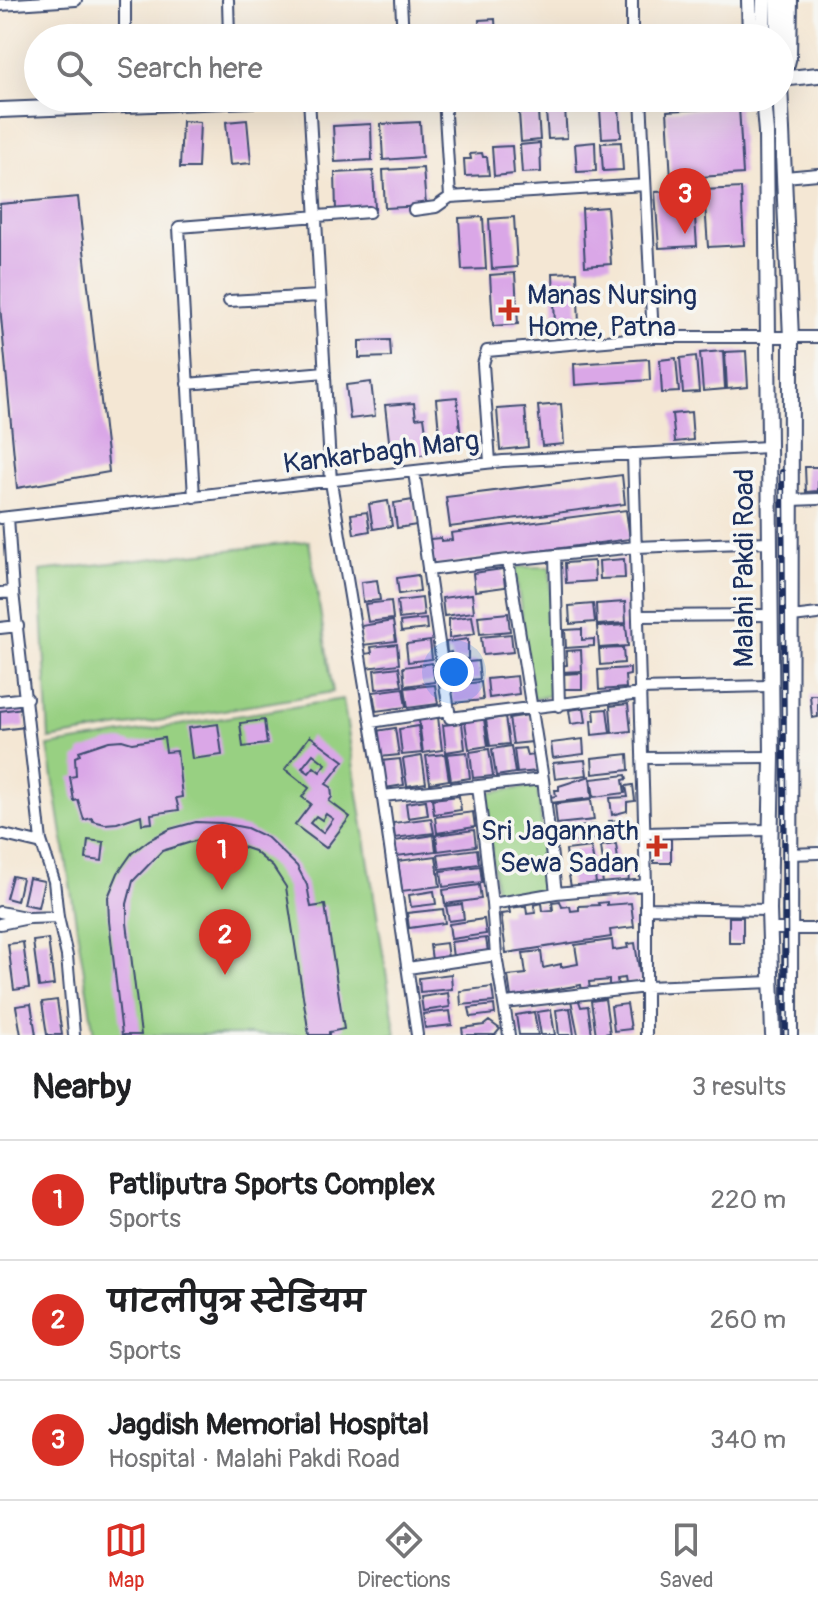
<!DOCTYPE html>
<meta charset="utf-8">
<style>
:root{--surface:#fff;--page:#f6f6f6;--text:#202124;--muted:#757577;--line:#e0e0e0;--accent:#d93025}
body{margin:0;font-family:Pangolin,"Playpen Sans Deva",sans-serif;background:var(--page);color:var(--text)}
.you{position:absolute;left:454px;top:672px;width:28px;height:28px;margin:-20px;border:6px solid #fff;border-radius:50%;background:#1a73e8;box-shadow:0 0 0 12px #1a73e833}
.badge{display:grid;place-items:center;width:52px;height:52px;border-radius:50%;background:var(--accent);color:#fff;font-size:26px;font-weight:700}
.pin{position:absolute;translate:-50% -66px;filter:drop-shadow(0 2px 4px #0008)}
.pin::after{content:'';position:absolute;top:42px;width:28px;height:24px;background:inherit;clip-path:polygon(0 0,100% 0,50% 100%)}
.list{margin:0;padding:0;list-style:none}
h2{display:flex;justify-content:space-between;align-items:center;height:104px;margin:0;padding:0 32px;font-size:34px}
h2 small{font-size:26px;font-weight:400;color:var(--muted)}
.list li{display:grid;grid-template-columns:52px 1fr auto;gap:24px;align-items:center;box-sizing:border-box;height:120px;padding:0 32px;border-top:2px solid var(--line)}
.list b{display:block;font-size:30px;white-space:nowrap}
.list p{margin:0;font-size:26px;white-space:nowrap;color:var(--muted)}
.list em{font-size:26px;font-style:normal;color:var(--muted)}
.icon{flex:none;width:44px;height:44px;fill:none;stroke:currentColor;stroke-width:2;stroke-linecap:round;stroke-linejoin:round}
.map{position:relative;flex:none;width:818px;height:1035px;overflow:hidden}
.search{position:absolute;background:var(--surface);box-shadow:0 8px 32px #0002;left:24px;right:24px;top:24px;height:88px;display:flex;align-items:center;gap:20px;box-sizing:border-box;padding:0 28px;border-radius:44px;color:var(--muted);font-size:30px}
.sheet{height:464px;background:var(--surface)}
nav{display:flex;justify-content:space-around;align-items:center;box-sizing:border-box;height:112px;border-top:2px solid var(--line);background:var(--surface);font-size:22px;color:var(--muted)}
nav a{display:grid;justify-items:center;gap:4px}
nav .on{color:var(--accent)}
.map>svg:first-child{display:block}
.green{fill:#98d082;stroke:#5a8070;stroke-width:2}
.building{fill:#daa7e7;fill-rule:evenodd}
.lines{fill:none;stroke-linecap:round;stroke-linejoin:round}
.street-casing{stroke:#3c4b70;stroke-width:14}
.secondary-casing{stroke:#3c4b70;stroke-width:18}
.street{stroke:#fff;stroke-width:10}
.secondary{stroke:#fff;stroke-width:14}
.rail-casing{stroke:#1b2f5e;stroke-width:6}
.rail{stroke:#f6f6f2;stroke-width:3;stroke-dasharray:9;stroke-linecap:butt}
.poi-dot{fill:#c8321e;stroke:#f6f6f2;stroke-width:3}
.labels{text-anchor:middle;stroke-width:7;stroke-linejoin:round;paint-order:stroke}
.poi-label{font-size:28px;fill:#1b2f5e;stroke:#f6f6f2;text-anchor:start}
.street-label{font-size:28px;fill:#1b2f5e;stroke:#f6f6f2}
</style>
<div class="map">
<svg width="818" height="1035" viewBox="0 0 818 1035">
<rect width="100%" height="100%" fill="#f6f6f2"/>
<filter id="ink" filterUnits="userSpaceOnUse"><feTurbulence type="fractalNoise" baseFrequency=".0125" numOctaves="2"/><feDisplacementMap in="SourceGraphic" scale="16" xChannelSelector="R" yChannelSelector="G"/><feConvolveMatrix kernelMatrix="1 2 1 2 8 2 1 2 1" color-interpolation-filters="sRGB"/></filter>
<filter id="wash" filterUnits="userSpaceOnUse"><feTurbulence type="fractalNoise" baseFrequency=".006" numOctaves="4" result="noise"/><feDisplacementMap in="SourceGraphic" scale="32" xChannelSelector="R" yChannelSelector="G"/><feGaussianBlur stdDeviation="1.8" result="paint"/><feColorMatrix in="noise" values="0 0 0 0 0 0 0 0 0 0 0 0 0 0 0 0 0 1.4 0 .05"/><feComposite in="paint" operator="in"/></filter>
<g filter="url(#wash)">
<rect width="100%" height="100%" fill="#f4e7d4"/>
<path class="green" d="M309,541L333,692L49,739L40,571Z
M515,567H550L553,695L533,699Z
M343,699L396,1035H94L48,746Z
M537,786L550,890L496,899L486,793Z"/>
<g id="blocks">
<path class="building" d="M495,19L496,38H480L479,20Z
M739,107L743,174L671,179L667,111Z
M619,108L621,137L602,138L600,110Z
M565,109L567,138L548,139L546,111Z
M538,112L540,140L521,142L519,113Z
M247,120L251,163L230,165L226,122Z
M182,121L200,122L198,168H180Z
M420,122L422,157L383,160L381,124Z
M371,124L372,160L335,162L333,126Z
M595,142L596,171L577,172L575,144Z
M621,142L623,170L603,171L601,143Z
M540,143L541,172L522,173L520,145Z
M512,146L514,174L494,176L492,147Z
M482,153L483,157H487L489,175L465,176L464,159H471L470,154Z
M423,168L426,206L385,208L383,170Z
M373,171L375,209L336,211L335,173Z
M741,188L744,245L708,247L704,190Z
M693,190L697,246L659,248L655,192Z
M78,197L109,472L17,488L0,306V204Z
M607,207L611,264L585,266L582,209Z
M483,217L486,269L462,270L459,218Z
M514,217L517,267L492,269L489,219Z
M577,272L579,325L555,326L553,273Z
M515,273L518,324L493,326L490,275Z
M390,340L391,357L359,358V341Z
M723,351L725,389L703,391L700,353Z
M746,351L748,387L727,389L725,352Z
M696,356L699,392L683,393L680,358Z
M676,358L679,392L662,393L660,360Z
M649,359L650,380L575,385L574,364Z
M371,382L375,416L350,419L346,385Z
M457,397L461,441L440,443L436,399Z
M414,403L416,418L424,417L429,454L391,458L385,405Z
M561,404L564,444L542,446L538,406Z
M525,407L528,447L500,450L497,409Z
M691,412L693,440L675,442L672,414Z
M805,467H818V491L806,492Z
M622,475L625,504L450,527L446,497Z
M413,500L417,525L397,528L394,503Z
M388,501L392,526L373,529L369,504Z
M626,510L630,539L433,565L430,539L441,538V541L452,540L451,533Z
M367,512L370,531L354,534L351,514Z
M624,559L625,578L600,579L599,561Z
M594,561L595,581L566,583L565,563Z
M503,569L505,587L475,591L473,573Z
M418,575L420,591L399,594L397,578Z
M377,580L380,600L363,602L361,582Z
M472,594L474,612L444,616L442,598Z
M422,598L424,616L399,619L397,601Z
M391,601L393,619L368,622L365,604Z
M625,602L626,623L597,625L596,604Z
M593,604L595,622L570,624L569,606Z
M508,613L510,631L480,634L478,616Z
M472,616L475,634L449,638V619Z
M426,619L427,629L401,632L400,622Z
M393,621L396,641L363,645L361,626Z
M626,625L628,646L599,648L597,627Z
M582,629V640L594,639V646L566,648L565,630Z
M511,634L513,652L483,655L481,637Z
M468,639V659L453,661L451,652L447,653L446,642Z
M430,641L432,659L408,662L406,644Z
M397,644L399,664L366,668L365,654L372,653L371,647Z
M623,648L624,663L600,665L599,649Z
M581,650L582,671L561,672V666L567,665L566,651Z
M478,661L480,679L450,682L448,664Z
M432,663L435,682L405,686L403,667Z
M399,667L402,686L376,689L374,670Z
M630,668V675L625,676L626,688L599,690L598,670Z
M582,673V689H563V674Z
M517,676L519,694L489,698L487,679Z
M481,682L483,700L453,703L451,685Z
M435,685L438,704L408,708L405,688Z
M403,688L406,707L376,711L373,692Z
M810,695H818V717L812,718Z
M628,704L631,731L612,733L610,706Z
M23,708L25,727L0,730V711Z
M584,708L586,722L571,724L569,710Z
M607,709L610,733L592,735L591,721L595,720L594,710Z
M529,715L532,742L513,744L509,718Z
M438,717L442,750L423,753L419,720Z
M505,717L509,744L490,746L486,720Z
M484,719L488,746L469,749L465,722Z
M264,720L267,744L243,747L240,723Z
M462,723L465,749L446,752L443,725Z
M218,724L222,755L192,759L188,728Z
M418,726L422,753L402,755L399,729Z
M395,728L399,755L380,757L376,731Z
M310,736L344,761L326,784L331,787L332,797L329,801L350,817L326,848L295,825L311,804L302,797L309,788L285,769ZM313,754L326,764L320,772L314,767L309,773L302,768ZM326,814L333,819L323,833L310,823L316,816L322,820Z
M164,738L166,752L177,751L182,797L176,798L179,810L151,814L152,823L142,824L141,815L117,823L105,824L93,821L92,818L84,820L78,800L74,801L70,777L76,776L75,757L80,755L79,751L109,741L122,740L132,743Z
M583,739L584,754L553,758L551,743Z
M511,746L515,773L496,776L492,749Z
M525,748L527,756L536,755L538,771L517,773L514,749Z
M489,749L493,776L473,778L470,752Z
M467,752L470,778L451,781L447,754Z
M445,754L449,780L430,783L426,756Z
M628,754L629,770L593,774L592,758Z
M422,756L426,783L407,786L403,759Z
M400,759L404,785L385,788L381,761Z
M585,760L587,775L555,779L553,763Z
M626,775L627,779L623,780L625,793L594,797L591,779Z
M590,776L592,798L550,803V797L556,796L555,790H559V786Z
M633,785L635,801L627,802V811L612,815L610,798L628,797L626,786Z
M459,796L461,810L434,814L432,799Z
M426,800L428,815L408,818L406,803Z
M591,800L594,820L557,824L555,804Z
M473,812L475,827L437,833L435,817Z
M431,818L434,833L395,838L393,823Z
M624,820L626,836L611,837L609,821Z
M196,822L221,823L247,828L268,838L297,866L307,885L311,907L325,905L344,1029L329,1032V1035H309L286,887L273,867L254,851L218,839L198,840L162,851L133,881L127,904V923L141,1035H122L109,921L108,897L118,873L132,853L149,840L170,829Z
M595,825L596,839L567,843L565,829Z
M474,830L476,846L438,851L436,835Z
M434,835L436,851L397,856L395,841Z
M654,839H671V863H654Z
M88,840L104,842L102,861L86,859Z
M616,844L618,860L603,862L601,846Z
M591,847L594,864L568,867L566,850Z
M477,849L479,864L440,869L438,854Z
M436,856L440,886L402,891L398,861Z
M627,864L629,881L603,884L601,867Z
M480,866L482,882L443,887L441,871Z
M594,867L596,884L571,887L568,870Z
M12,876L22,878L17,901L6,898Z
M29,878L44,881L38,907L23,904Z
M479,885L481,899L445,904L443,890Z
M434,891L436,904L411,907L409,895Z
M560,901L562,907L570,906L571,911L579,910V906L599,905L598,903L607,902V905L631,903L634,927L610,930L611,937L506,953L501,914L510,913L509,908L526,906L527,914L535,913L534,905L542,903L543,911L553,910L552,902Z
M462,904L464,919L449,921L446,906Z
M443,909L445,923L409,928L407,913Z
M729,917H743V943H729Z
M484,919L486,934L451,939L449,924Z
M486,938L488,952L453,957L451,942Z
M48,939L54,985L39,987L33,941Z
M612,940L613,950L628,948L627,944L635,943L641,982L625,984L624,978L617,979L618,986L609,987V980L589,982L590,990H582L581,985L511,997L508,976L526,974L523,953L541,951L543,968L561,964V967L578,964L575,945Z
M23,942L29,988L14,990L8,944Z
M446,943L448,958L432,960L430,945Z
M451,974L452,989L420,992L419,978Z
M492,987L494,1002L461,1005L460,991Z
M448,993L450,1007L423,1011L421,997Z
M578,998L581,1007L588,1006L592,1035H578L571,1000Z
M605,999L610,1033L596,1035L591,1001Z
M57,1000L62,1035H47L42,1002Z
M31,1004L36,1035H21L16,1006Z
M627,1004L631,1029L614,1031L611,1006Z
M494,1005L495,1014L471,1017L469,1008Z
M570,1008L574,1035H559L556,1010Z
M551,1010L555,1035H541L537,1012Z
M450,1011L452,1025L425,1028L423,1014Z
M534,1012L538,1035H519L516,1015Z
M489,1021L500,1029L495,1035H463L462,1028L484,1025Z"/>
</g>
</g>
<g filter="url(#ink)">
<use href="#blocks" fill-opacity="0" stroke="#3c4b70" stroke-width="2"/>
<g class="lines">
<g class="street-casing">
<path id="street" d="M125,0V38
M228,0L229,38
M401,0L403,38
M632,0V38
M0,5L76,0
M309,98L331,482L379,771L417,1035
M444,98L450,197
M641,98L653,337
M785,177L818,174
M414,210L436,207L450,197L645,185
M229,301L320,296
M187,384L325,372
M633,454L646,885V1035
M490,462L483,364L487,351L653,337H818
M414,472L450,718L640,694
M194,497L179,227L369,212
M791,500L818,499
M8,517L13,592L41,841L54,881L58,917L67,956L74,1035
M0,518L503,461L768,447
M555,555L559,706
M428,570L508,560
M0,593L13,592
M638,616L770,615
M792,617L818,614
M0,628L18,626
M640,689L769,686
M0,701L27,698
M371,722L449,710
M642,758L772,757
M543,779L508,560L636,547L769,542
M383,796L478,786
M645,833L769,830
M0,834L42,844
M790,854L818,853
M556,893L646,885
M492,904L556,893L543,779L478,786L492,904L496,955L509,1035
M646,908L769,910
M0,912L25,917
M0,924L29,918L58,917
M770,929H818
M408,968L496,955
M505,1003L646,987L772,982"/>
</g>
<g class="secondary-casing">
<path id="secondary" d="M749,0L750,38
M778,0V38
M763,38L764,0
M780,68L787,64L789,56L790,0
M780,79L818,75
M780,84L791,338L790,1035
M763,98L766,132L772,757L769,910L773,1035
M0,110L301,98"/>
</g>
<use href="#street" class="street"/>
<use href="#secondary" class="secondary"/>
<g class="rail-casing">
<path id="rail" d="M782,472L786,1035"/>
</g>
<use href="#rail" class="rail"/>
</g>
</g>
<g class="poi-dot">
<path d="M505 298h8v8h8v8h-8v8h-8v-8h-8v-8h8z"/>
<path d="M653 834h8v8h8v8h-8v8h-8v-8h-8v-8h8z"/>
</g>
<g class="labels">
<g class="poi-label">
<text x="527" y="304">Manas Nursing<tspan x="527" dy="32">Home, Patna</tspan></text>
<text x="639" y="840" text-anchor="end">Sri Jagannath<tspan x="639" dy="32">Sewa Sadan</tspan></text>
</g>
<g class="street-label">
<text transform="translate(381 451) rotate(-7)" y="10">Kankarbagh Marg</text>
<text transform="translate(743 568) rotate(-90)" y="10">Malahi Pakdi Road</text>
</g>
</g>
</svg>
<div class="you"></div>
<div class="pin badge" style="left:222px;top:890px">1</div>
<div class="pin badge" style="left:225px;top:975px">2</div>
<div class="pin badge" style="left:685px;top:234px">3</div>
<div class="search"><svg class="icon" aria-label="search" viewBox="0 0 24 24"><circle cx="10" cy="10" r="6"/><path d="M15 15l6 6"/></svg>Search here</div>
</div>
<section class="sheet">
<h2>Nearby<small>3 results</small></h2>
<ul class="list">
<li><span class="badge">1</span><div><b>Patliputra Sports Complex</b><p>Sports</p></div><em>220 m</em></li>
<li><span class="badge">2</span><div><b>पाटलीपुत्र स्टेडियम</b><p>Sports</p></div><em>260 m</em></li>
<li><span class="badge">3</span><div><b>Jagdish Memorial Hospital</b><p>Hospital · Malahi Pakdi Road</p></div><em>340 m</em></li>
</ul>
</section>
<nav>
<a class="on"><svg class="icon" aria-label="map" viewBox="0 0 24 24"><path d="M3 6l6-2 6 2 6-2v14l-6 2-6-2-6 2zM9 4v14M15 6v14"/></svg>Map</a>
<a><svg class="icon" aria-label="directions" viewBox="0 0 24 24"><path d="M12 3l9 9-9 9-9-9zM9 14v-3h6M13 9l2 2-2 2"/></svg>Directions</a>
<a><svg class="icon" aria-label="saved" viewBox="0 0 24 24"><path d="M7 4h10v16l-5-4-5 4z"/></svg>Saved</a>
</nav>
